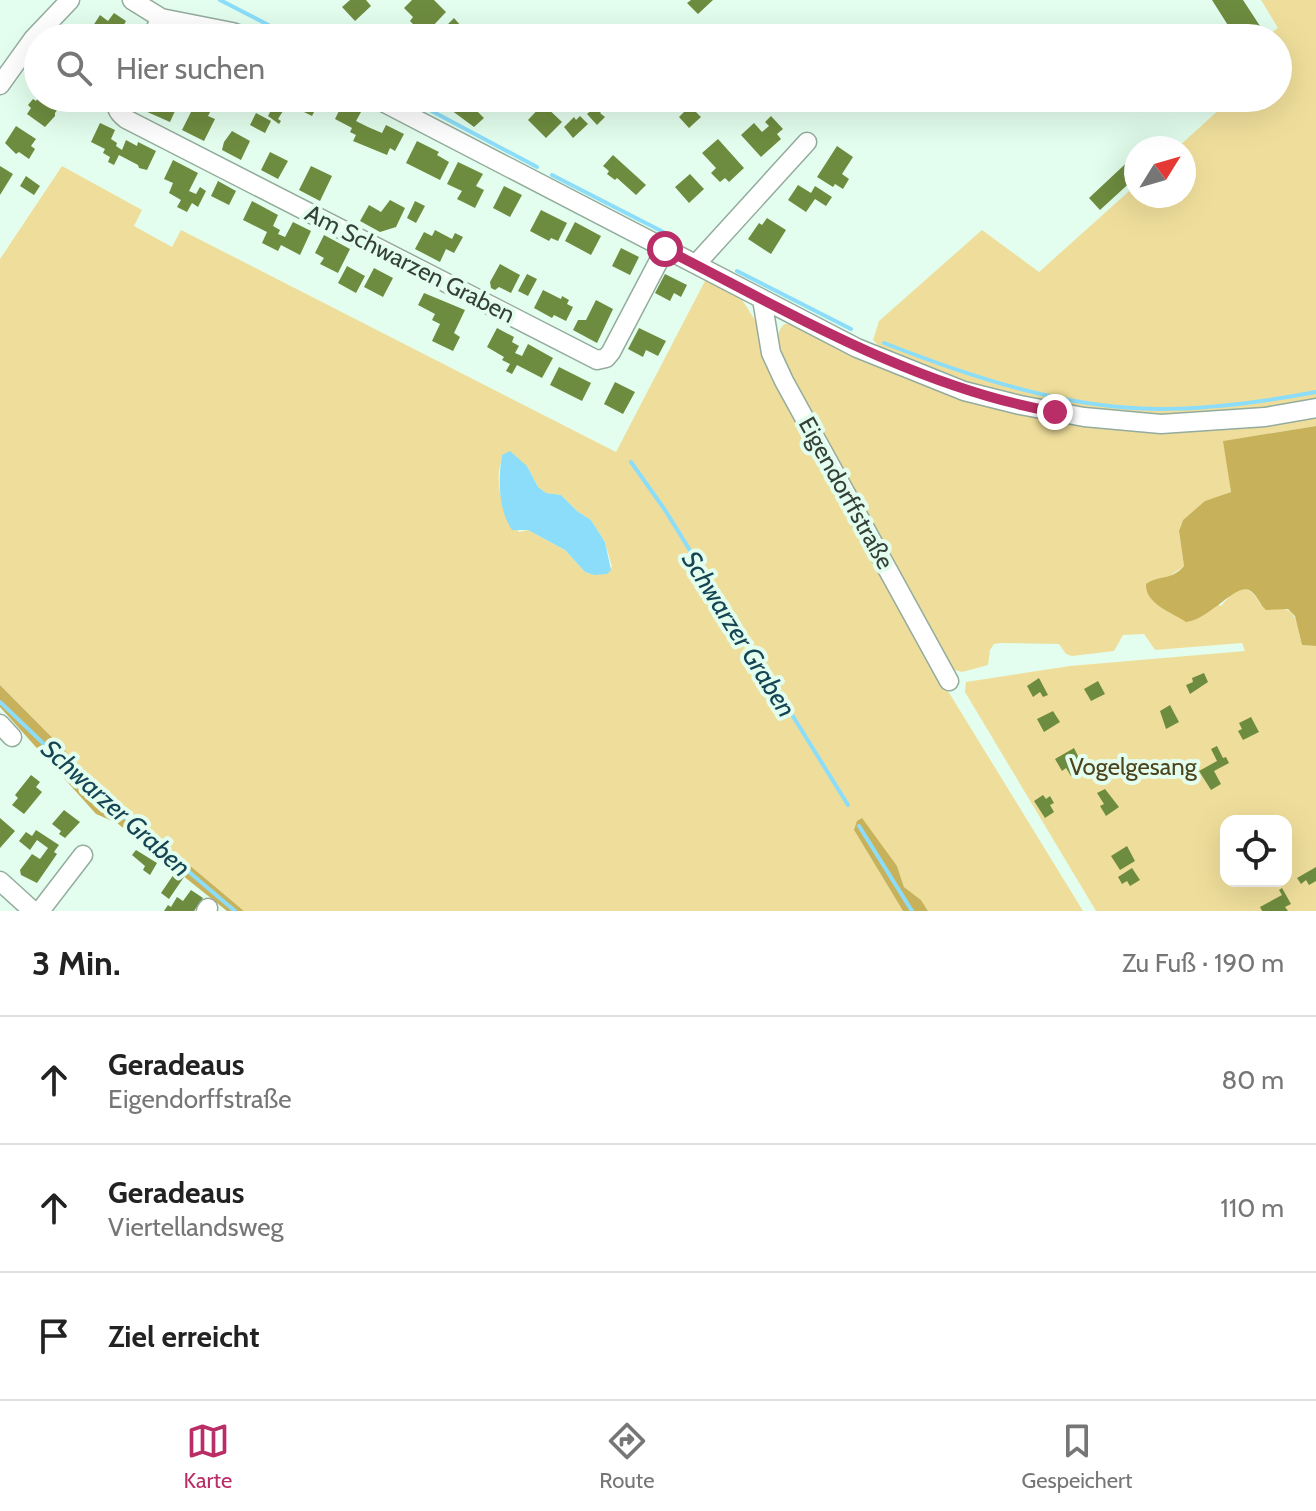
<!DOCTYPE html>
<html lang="de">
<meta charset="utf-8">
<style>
:root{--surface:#fff;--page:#f6f6f6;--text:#222;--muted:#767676;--line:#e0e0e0;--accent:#b92e67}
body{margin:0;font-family:Cabin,sans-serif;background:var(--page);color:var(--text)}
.controls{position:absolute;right:24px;bottom:24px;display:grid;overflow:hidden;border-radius:16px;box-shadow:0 8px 32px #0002}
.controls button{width:72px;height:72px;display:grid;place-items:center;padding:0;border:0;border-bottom:2px solid var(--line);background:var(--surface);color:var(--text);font:40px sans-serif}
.compass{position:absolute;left:1124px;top:136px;width:72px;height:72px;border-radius:50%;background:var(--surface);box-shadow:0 8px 32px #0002;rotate:53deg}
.stop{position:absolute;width:24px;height:24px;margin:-18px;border:6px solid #b92e67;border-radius:50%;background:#fff}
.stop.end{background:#b92e67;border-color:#fff;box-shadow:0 2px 8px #0008}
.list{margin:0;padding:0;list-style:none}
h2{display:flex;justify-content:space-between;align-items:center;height:104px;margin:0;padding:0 32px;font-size:34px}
h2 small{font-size:26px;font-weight:400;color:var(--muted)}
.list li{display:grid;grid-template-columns:52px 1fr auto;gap:24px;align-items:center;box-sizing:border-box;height:128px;padding:0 32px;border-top:2px solid var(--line)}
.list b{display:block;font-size:30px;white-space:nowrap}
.list p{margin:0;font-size:26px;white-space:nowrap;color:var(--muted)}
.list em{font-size:26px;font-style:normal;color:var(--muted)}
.icon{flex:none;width:44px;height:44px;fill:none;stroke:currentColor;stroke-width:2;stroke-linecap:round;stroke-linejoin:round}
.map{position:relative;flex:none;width:1316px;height:911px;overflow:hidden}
.search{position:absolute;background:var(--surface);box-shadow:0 8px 32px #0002;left:24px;right:24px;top:24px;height:88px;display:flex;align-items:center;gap:20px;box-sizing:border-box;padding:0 28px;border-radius:44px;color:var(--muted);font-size:30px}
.sheet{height:488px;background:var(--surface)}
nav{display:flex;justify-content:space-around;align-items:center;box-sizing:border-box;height:112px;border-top:2px solid var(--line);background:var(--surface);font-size:22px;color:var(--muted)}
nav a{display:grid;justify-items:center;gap:4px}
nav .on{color:var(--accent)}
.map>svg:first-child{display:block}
.green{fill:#efde9b;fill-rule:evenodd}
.forest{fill:#c7b15a}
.water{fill:#8cddf9}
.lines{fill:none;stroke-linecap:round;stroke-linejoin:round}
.stream{stroke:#8cddf9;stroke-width:4}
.building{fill:#6e8c3f}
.minor-casing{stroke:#93ac9d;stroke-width:21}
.minor{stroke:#fff;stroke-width:18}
.route{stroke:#b92e67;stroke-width:10}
.labels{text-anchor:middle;stroke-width:8;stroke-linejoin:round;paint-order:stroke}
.street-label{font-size:24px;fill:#354039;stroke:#e3feee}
.park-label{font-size:24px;fill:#4d441e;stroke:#e3feee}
.water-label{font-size:26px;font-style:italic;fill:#154554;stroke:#e3feee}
</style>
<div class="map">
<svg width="1316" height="911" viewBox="0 0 1316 911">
<rect width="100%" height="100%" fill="#e3feee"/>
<path class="green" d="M1261,0H1316V400C1209,422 1096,420 991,389C954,379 918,363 882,349L873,340L879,321L982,230L1039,272L1136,185V196H1184V148H1177L1232,98H1278V38H1264L1278,28Z
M62,166L142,210L134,226L172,247L181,230L616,452L706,279L739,295L755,320L940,678L1083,911H928L921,900L904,887L897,866L854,830L903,911H244L125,811L0,685V259ZM503,454L527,466L538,487L546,493L561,495L577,511L591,520L605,542L612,567L594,575L585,572L565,550L528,530L519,532C501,508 493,484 503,454Z
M784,324H790L864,360L1085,425C1168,436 1234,430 1316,415V426L1224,441L1231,492L1206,501L1183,520L1179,531L1184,566L1166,579L1221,606C1237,588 1246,579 1261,605C1297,610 1294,609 1302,645L1316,646V911H1096L965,692L966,682L1070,666L1245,651L1242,643L1155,650L1144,634L1123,635L1114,651L1072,656L1066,654L1059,644L1001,643L994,644L990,650L988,665L962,672L951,669L785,367C781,352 772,337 784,324ZM1226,821H1286V881H1226Z"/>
<path class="forest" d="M1316,426V646L1302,645L1295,616L1288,609L1266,610C1259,604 1257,594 1249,590C1235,584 1209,620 1186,622C1171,612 1145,604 1146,584C1158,575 1171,581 1184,566L1179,531L1183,520L1205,501L1231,492L1223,441Z
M0,685L125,811L244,911H227L117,823L96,814L0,707Z
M862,818L897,866L904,887L921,900L928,911H903L854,830L857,821Z"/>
<path class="water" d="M510,451L527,466L538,487L546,493L561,495L577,511L591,520L605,542L611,570L607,574L594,575L585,572L565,550L528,530H512C498,509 498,479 502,455Z"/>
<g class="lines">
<path class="stream" d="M220,0L278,30
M411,100L537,167
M552,175L675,238
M737,271L851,329
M884,343C971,377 1063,408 1158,409C1211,409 1263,402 1316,392
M631,462L665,510L848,805
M0,702L90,788L235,911
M859,826L912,911"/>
</g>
<path class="building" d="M350,0H366L371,6L355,21L342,7Z
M412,0H434L446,12L431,28L438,34L434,38H416L413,35L419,30L410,21L413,17L404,8Z
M691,0H713L698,14L687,3Z
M1212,0H1243L1260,26L1236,38Z
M114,13L126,21L121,30L118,27L111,38H104L91,29L100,15L108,21Z
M454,18L461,26L446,38L440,32Z
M38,98H65L55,113V116L45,127L27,114L31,108L28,105L33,99L36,101Z
M152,98H176L171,109L175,111L170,122L145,111Z
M262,98H283L278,108L283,111L278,119L281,121L279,124L268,116L274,104Z
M290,98H321L312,116L294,107L292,111L286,108Z
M468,98H494L482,111Z
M595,99L604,109L600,113L605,117L597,125L587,114L595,107L591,103Z
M460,101L474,108L484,118L474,127L451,110Z
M343,103L361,112L356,121L368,127L382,133L386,125L404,134L395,151L390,148L387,155L353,141L356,135L350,132L352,128L335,119Z
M543,104L562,122L546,138L528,120Z
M203,106L211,110L208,116L215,119L204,141L182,130L193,108L200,112Z
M690,106L701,117L689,128L679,117Z
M256,113L271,121L265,133L250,125Z
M580,116L588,124L573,138L564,127L574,117L576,120Z
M771,116L783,129L777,134L781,139L761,157L741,135L754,123L762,132L769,126L765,122Z
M100,123L115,130L111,139L117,143L116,146L122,150L126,140L137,146L138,142L156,151L147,170L139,168L138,165L119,155L114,165L108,162L110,157L103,153L105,149L91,142Z
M16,126L36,139L31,146L35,149L29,159L19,152L16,154L5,143Z
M232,131L250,141L241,160L222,150L224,142Z
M718,139L744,168L729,182L725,178L720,182L711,173L716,168L702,153Z
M417,141L439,152L437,155L449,162L440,180L406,163Z
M837,146L853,157L842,174L849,179L843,189L835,184L833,187L817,177Z
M270,152L288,161L278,179L261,170Z
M1136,154V177L1100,210L1089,198Z
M613,155L646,185L636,195L617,178L615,180L607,174L609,171L603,166Z
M173,160L198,173L189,191L196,194L200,187L206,191L198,207L192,203L187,212L177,207L181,200L169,193L173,183L164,179Z
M458,162L483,174L476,186L484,190L475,208L457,199L462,191L447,184Z
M0,166L13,174L0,195Z
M311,166L332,176L320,201L299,190Z
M690,174L704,189L689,203L675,187Z
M26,176L40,186L34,195L20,186Z
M218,181L236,191L229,205L211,196Z
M798,185L811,193L815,186L832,197L826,206L815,199L806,212L788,200Z
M504,186L522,195L510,217L493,208Z
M390,200L405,208L396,227L380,232L360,221L369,205L381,212Z
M252,201L278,215L273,226L280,230L278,234L285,237L293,222L311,231L300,255L281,245L278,251L262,243L267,232L243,220Z
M415,201L425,206L416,223L407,218Z
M541,210L567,223L558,241L551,238L549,241L530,231Z
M767,218L786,230L771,254L748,239L759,223L762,225Z
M575,222L601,236L591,255L565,241Z
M435,230L452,239L455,233L463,237L454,253L446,249L440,262L415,249L424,232L432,236Z
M324,235L350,249L338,273L320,264L324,258L315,253Z
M621,248L639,257L630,275L612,266Z
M500,264L520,275L511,293L499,287L495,290L491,288L490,282Z
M347,266L365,276L356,293L338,283Z
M374,268L393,278L383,297L364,287Z
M527,274L537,279L528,296L518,291Z
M665,274L687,285L681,297L674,293L670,301L655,293Z
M543,290L561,299L562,296L569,300L567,304L573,307L566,321L554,315L552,318L534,308Z
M424,293L465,310L454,333L460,337L453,351L432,341L440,324L432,320L435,314L418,305Z
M596,300L613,309L597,343L573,330L578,320H586Z
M497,328L514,337L512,342L519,346L515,353L522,356L528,344L553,358L542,378L517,365L512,374L506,371L510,364L502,360L504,357L487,347Z
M639,328L666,341L658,356L646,350L643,357L628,349Z
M559,367L591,383L582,401L550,385Z
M615,382L635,392L623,414L604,404Z
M1204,673L1208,682L1190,694L1186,685L1193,682L1192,678Z
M1039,678L1048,695L1043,697L1040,692L1033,697L1027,686Z
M1098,681L1105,694L1091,701L1084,689Z
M1170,705L1179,722L1166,729L1160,711Z
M1053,711L1060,722L1044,732L1037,719Z
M1251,717L1259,732L1243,740L1238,731L1242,729L1239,723Z
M1217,746L1223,758L1226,757L1229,763L1214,771L1221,784L1211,790L1199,771L1217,761L1211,749Z
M1074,748L1080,760L1077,762L1082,769L1071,776L1066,768L1062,771L1055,759Z
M31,775L40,782L36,787L42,792L24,814L12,805L18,798L15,795Z
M1105,789L1119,807L1106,816L1100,806L1104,804L1097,793Z
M1043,795L1046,799L1050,796L1054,803L1050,805L1054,812L1045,818L1034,801Z
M64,810L80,822L65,838L59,834L61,831L52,824Z
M0,818L15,831L0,848Z
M36,830L59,845L54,852L57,854L37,883L21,875L20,870L32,854L40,859L48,848L37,840L30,850L19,841L26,832L32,836Z
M1127,846L1135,861L1120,870L1111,856Z
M136,850L157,863L150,875L143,870L145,866L132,855Z
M1316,867V881L1309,885L1306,880L1301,884L1297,878Z
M1132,868L1140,880L1130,886L1127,881L1122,884L1118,877Z
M176,871L184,877L169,899L161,893Z
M1282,888L1291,904L1285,907L1288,911H1262L1260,907L1282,895L1279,890Z
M191,890L203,898L194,911H164L168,905L171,907L177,897L183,901Z"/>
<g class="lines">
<g class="minor-casing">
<path id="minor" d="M132,0L161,18L232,32L249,38
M151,38L161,18
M0,85L33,39L70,0
M120,98C115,108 117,112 126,119L597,360L606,358L611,352L665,249
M375,98L857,348L964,391L1020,405L1084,417L1161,424L1265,417L1316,408
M696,264L807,142
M762,299L771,353L784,381L949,681
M0,724L12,737
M0,881L33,911
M40,911L83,855
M206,911L208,908"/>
</g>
<use href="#minor" class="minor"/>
</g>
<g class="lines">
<path class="route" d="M665,249C791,313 914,387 1055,412"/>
</g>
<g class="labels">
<g class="street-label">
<text transform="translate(410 264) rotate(27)" y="8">Am Schwarzen Graben</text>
<text transform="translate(846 493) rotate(61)" y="8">Eigendorffstraße</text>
</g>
<g class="park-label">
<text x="1133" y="775">Vogelgesang</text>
</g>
<g class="water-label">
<text transform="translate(739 634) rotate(58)" y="9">Schwarzer Graben</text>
<text transform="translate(116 808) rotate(42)" y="9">Schwarzer Graben</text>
</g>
</g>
</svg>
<div class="controls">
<button><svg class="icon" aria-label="locate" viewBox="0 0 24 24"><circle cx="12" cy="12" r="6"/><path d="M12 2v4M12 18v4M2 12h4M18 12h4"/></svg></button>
</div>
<svg class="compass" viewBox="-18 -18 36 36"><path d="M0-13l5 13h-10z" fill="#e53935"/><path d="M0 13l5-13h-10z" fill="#767676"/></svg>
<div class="stop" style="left:665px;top:249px"></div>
<div class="stop end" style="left:1055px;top:412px"></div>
<div class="search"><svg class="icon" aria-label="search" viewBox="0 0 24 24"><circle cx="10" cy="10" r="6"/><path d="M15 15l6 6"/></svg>Hier suchen</div>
</div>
<section class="sheet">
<h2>3 Min.<small>Zu Fuß · 190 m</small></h2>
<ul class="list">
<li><svg class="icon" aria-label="ahead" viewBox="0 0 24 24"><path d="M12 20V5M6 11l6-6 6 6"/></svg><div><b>Geradeaus</b><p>Eigendorffstraße</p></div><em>80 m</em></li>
<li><svg class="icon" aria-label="ahead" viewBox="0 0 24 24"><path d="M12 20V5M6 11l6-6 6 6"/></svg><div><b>Geradeaus</b><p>Viertellandsweg</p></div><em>110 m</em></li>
<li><svg class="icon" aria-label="arrive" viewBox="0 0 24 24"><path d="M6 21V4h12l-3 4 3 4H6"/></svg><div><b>Ziel erreicht</b></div></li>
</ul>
</section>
<nav>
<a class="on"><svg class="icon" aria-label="map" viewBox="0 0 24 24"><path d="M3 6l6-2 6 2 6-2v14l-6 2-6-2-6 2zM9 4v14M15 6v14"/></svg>Karte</a>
<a><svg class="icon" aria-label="directions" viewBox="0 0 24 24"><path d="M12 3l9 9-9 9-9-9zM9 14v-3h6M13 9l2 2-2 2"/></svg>Route</a>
<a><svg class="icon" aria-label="saved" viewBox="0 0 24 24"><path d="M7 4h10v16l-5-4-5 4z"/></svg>Gespeichert</a>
</nav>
